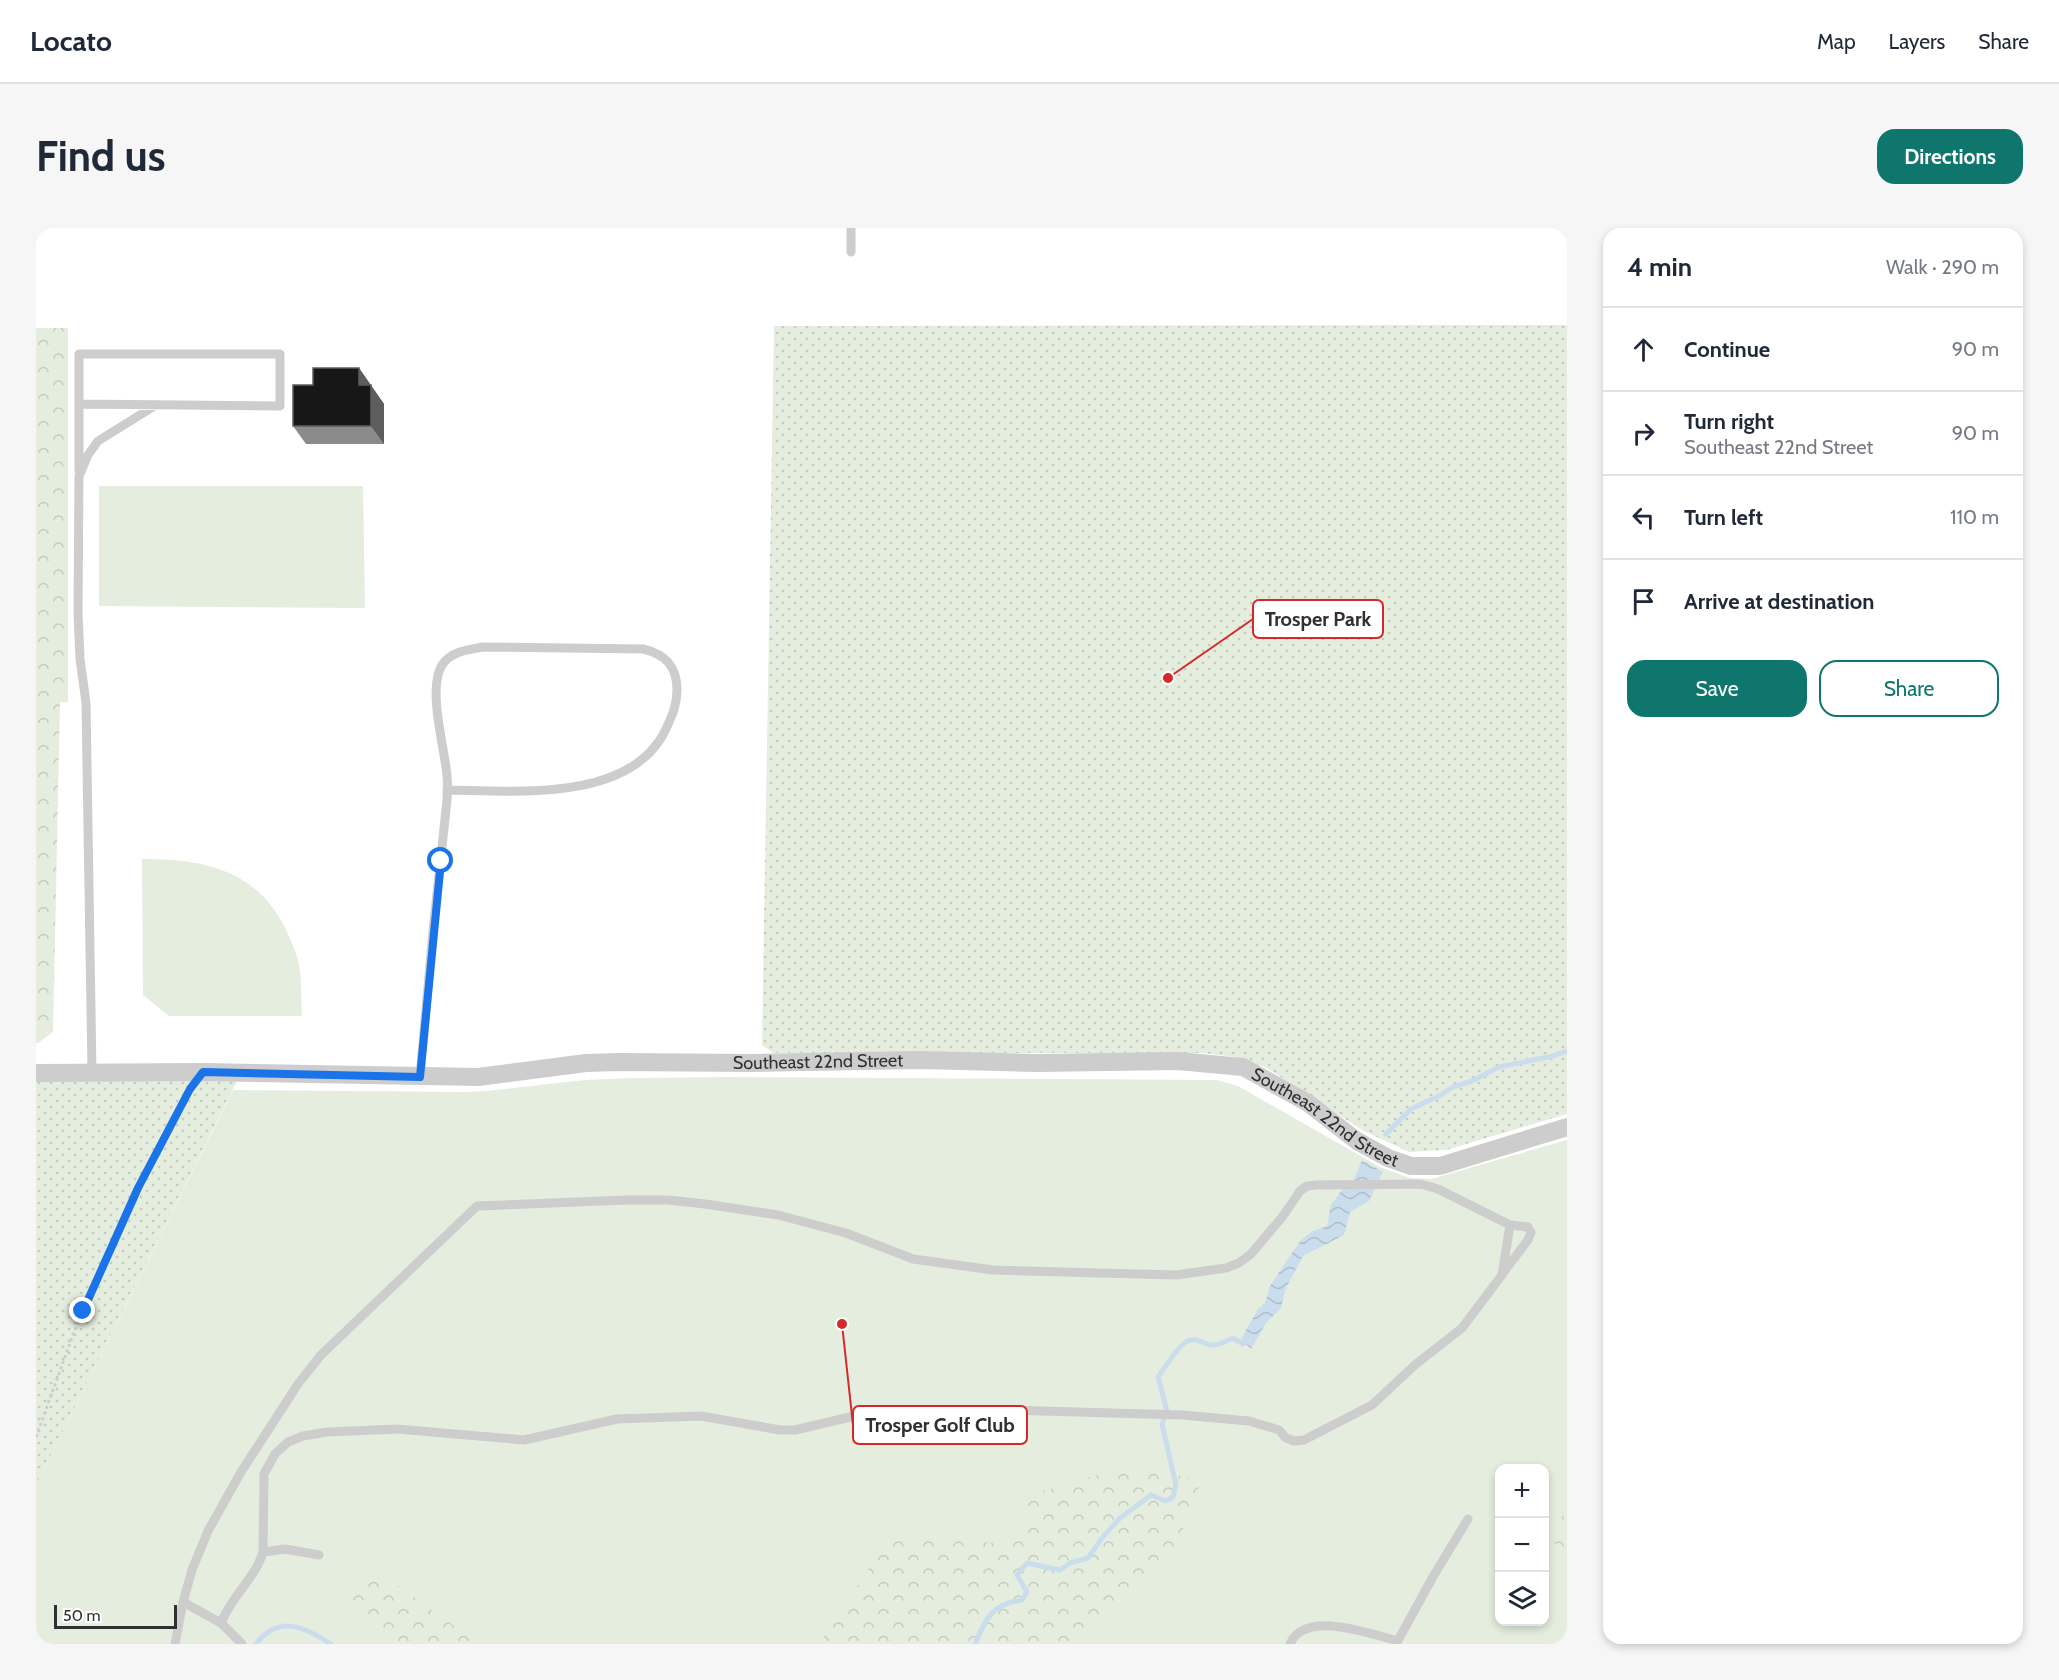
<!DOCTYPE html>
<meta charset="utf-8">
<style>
:root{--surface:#fff;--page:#f6f6f7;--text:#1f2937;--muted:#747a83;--line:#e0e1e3;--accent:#0f766e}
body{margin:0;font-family:Cabin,sans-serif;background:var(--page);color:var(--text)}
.controls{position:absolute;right:18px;bottom:18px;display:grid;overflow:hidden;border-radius:12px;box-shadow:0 3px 9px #0003}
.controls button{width:54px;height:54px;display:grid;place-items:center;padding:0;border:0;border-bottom:2px solid var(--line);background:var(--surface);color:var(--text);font:30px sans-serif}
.scale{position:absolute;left:18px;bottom:15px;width:123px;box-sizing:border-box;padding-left:6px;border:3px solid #303030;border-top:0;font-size:16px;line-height:21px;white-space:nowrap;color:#303030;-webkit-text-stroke:4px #fff;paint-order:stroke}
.stop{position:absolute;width:18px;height:18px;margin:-14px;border:4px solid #1a73e8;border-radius:50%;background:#fff}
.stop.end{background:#1a73e8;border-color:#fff;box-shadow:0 2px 6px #0008}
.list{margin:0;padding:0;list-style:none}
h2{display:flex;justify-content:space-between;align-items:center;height:78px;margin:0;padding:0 24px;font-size:26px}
h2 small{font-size:20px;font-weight:400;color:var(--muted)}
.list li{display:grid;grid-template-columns:39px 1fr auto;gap:18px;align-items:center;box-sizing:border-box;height:84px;padding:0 24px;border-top:2px solid var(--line)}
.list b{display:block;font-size:22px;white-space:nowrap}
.list p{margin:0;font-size:20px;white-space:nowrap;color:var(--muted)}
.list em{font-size:20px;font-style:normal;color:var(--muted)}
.actions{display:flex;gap:12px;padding:18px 24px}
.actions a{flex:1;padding:14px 0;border:2px solid var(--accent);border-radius:18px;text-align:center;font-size:21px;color:var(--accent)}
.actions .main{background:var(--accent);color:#fff}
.icon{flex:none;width:33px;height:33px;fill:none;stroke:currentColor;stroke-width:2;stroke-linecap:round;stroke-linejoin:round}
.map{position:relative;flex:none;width:1531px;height:1416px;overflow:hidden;border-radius:18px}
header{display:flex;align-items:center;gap:36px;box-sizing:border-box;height:84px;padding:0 30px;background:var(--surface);border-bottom:2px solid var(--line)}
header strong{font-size:28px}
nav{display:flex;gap:33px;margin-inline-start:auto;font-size:21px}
.intro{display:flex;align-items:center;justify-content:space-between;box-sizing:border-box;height:144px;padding:0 36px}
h1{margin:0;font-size:42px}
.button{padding:15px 27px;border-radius:18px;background:var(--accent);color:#fff;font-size:21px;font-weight:700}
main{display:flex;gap:36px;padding:0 36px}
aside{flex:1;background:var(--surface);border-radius:18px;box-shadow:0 3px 9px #0003}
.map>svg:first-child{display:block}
.grass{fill:#e5edde;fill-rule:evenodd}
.forest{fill:url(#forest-crowns)}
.park{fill:url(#park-dots)}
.water{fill:url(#water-waves)}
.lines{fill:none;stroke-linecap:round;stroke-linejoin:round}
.stream{stroke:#cadded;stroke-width:5}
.path{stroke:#cdcdcd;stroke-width:3;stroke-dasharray:3 3;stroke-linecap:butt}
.lane{stroke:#cdcdcd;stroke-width:9}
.street{stroke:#cdcdcd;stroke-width:18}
.wall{fill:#8b8b8b}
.shaded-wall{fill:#5d5d5d}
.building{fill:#171717;stroke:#5d5d5d;stroke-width:1.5}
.route{stroke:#1a73e8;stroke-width:8}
.labels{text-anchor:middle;stroke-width:6;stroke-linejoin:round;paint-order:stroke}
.street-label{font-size:18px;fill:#303030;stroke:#fff}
.leader{fill:none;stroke:#d62828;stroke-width:2}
.callout-dot{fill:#d62828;stroke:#fff;stroke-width:2}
.callout{fill:#fff;stroke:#d62828;stroke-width:2}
.callout-label{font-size:20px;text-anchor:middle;font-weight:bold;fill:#303030}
</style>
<header>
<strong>Locato</strong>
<nav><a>Map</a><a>Layers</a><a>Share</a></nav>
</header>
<div class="intro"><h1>Find us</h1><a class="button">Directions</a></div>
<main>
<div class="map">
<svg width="1531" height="1416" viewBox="0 0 1531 1416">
<defs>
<pattern id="forest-crowns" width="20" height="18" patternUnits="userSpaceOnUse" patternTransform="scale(1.5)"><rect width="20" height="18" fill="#e5edde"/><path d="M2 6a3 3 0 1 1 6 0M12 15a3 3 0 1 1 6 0" fill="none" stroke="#c5ccbf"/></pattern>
<pattern id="park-dots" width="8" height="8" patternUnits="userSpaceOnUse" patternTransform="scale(1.5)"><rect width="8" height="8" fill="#e5edde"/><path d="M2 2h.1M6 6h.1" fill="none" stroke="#c5ccbf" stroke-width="1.8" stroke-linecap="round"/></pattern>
<pattern id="water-waves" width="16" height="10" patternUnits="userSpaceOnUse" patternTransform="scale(1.5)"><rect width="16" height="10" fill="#cadded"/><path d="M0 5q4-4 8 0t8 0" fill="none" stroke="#aebecc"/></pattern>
</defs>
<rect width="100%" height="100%" fill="#fff"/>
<path class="grass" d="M63,258H327L329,380L63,378Z
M106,631C170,631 223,642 252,706C255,714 260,724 262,732C266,750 265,770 266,788H133L107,767Z
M689,849L1181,852L1202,858L1344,939L1374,950L1395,951L1531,912V1416H0V1257L197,862L430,864C477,862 522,853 569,851C609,849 649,850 689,849ZM1464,1240H1508V1394H1464Z"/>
<path class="forest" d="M0,100H32V474H24L17,804L2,815H0Z
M1097,1237L1165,1253L1135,1333L1029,1416H783L856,1306L955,1315L989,1298L993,1267Z
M1531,1273V1332L1517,1314Z
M342,1343L443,1416H358L306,1376Z"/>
<path class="park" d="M1531,97V886L1410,922L1373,924L1326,902L1231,840L1200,829L1166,825H737L726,817L738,98Z
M0,853H201L0,1257Z"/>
<path class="water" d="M1326,932L1347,944L1333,973L1314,984L1308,1007L1267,1028L1249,1062L1245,1080L1230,1095L1215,1121L1205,1111L1222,1081L1229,1075L1234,1058L1258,1022L1265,1012L1277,1003L1291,998L1295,977L1306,962L1317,953Z"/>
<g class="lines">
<path class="stream" d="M1350,906L1375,881L1403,868L1417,859L1436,853L1463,839L1517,828L1531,823
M220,1416C243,1386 269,1399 295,1416
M939,1416C950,1390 956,1376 986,1372L991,1364L981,1347L991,1335L1024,1342L1034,1335L1052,1330L1066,1310L1084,1290L1115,1267L1130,1273L1137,1269L1140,1257L1126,1196L1131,1183L1122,1149C1129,1140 1142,1117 1152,1113C1161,1109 1167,1116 1175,1117C1183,1118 1191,1113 1197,1110L1207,1116L1213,1112"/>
<path class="path" d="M0,1209L38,1104L102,960L154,860"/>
<path class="lane" d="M815,24V0
M43,126H244V178L43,176Z
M43,176V243
M56,845L50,475L44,431L42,385L43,248L52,227L62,213L120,177
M384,849L397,703L411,572C411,564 412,556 411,548C409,521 391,461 406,437C415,423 432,422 447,419L607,421C629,426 641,438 641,462C641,477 636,488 630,501C595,575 479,563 411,562
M1467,1045L1492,1012L1495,1004L1492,999L1474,997
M227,1324L249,1321L283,1327
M147,1374L185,1395L206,1416
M139,1416L147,1374L156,1342L172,1303L205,1244L262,1156L285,1127L441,978L591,972H632L669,976L742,987L810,1005L877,1031L957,1042L1140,1047L1190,1040L1203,1035L1215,1026L1247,988L1264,963L1271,958L1281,957L1385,956L1402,961L1474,997L1466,1047L1426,1100L1380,1136L1336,1177L1268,1212L1258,1213L1250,1210L1243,1202L1213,1193L1146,1187L970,1182L831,1185L759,1202H744L665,1188L581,1191L488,1212L361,1201L291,1204L267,1208L252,1214L239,1226L228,1246L227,1324C220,1349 195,1369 185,1395
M1254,1416C1269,1381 1334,1406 1362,1413
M1360,1416L1398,1347L1432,1291"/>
<path class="street" id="s1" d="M0,845L167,844L442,849L550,835L583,834L715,835L885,832L1001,835L1142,833L1207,839L1272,875L1321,913L1352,930L1375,938H1404L1531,899"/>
</g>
<path class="wall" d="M323,140L348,176V216H270L257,198L277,157Z"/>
<path class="shaded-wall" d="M323,140L348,176V216L335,198L323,157Z"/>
<path class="building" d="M277,140H323V157H335V198H257V157H277Z"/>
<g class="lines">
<path class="route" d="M47,1083L102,960L154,861L167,844L384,849L405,633"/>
</g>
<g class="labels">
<g class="street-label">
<text dy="6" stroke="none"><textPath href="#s1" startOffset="783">Southeast 22nd Street</textPath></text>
<text dy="6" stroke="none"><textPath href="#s1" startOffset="1305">Southeast 22nd Street</textPath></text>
</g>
</g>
<path class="leader" d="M1132 450L1217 391M806 1096L817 1197"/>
<g class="callout-dot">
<circle cx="1132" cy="450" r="6"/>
<circle cx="806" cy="1096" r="6"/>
</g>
<g class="callout">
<rect x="1217" y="372" width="130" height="38" rx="6"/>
<rect x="817" y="1178" width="174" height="38" rx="6"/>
</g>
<g class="callout-label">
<text x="1282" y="398">Trosper Park</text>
<text x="904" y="1204">Trosper Golf Club</text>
</g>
</svg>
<div class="controls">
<button>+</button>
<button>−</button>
<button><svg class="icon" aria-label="layers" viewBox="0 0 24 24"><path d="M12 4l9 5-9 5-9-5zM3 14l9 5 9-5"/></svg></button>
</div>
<div class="scale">50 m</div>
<div class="stop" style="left:405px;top:633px"></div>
<div class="stop end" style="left:47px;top:1083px"></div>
</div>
<aside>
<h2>4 min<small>Walk · 290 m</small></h2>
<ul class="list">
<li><svg class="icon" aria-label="ahead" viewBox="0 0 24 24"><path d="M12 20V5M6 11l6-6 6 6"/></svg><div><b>Continue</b></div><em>90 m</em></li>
<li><svg class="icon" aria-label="right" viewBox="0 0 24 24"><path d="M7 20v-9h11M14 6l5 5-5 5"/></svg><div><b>Turn right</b><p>Southeast 22nd Street</p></div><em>90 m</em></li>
<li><svg class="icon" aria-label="left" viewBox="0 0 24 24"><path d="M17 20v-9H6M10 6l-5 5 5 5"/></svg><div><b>Turn left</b></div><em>110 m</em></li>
<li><svg class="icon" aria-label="arrive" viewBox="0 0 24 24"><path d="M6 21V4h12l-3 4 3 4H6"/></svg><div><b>Arrive at destination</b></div></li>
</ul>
<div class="actions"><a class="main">Save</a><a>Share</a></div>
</aside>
</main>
